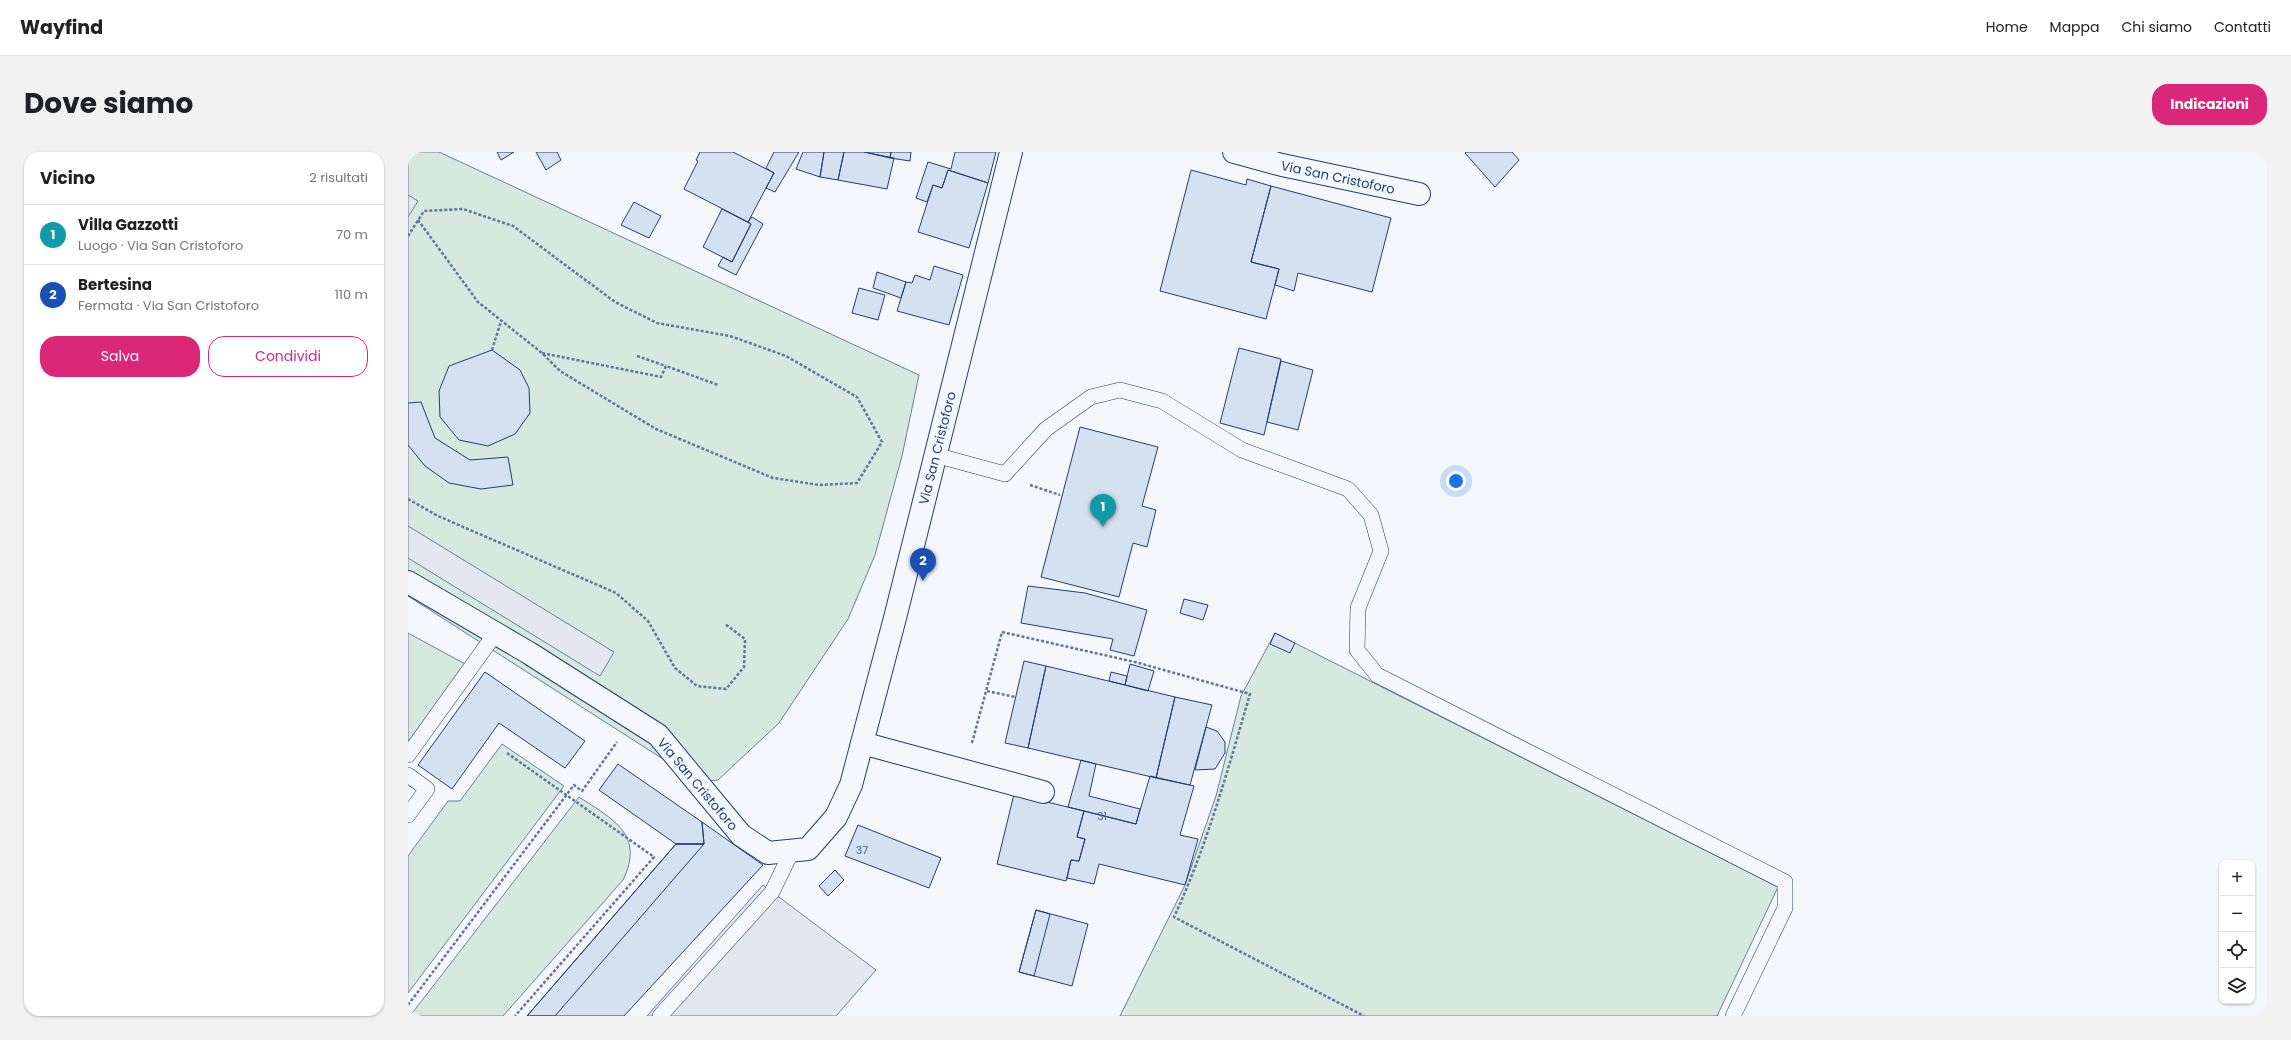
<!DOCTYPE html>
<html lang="it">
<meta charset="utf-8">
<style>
:root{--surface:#fff;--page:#f2f2f2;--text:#202124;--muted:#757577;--line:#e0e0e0;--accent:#db2777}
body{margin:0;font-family:Poppins,sans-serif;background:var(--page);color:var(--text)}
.controls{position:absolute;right:12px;bottom:12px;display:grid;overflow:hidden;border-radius:8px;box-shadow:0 1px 3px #0004}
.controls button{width:36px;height:36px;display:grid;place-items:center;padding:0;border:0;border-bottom:1px solid var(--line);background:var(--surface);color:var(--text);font:20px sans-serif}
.you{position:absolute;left:1048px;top:329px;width:14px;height:14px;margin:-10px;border:3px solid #fff;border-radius:50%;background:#1a73e8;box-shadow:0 0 0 6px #1a73e833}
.badge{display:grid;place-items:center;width:26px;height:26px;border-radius:50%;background:var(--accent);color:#fff;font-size:13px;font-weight:700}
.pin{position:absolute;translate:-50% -33px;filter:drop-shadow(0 1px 2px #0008)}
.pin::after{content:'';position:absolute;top:21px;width:14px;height:12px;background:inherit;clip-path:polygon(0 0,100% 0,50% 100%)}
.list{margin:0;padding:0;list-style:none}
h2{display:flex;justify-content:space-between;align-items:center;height:52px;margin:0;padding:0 16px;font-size:17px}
h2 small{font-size:13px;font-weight:400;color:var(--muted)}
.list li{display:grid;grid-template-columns:26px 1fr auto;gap:12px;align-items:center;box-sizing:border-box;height:60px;padding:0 16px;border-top:1px solid var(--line)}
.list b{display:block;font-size:15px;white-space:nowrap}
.list p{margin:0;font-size:13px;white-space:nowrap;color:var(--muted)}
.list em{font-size:13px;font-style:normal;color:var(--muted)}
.actions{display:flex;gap:8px;padding:12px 16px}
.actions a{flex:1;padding:9px 0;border:1px solid var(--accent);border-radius:16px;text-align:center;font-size:14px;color:var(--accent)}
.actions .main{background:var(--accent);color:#fff}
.icon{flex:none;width:22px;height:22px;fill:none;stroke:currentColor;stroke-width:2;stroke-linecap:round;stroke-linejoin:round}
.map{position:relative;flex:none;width:1859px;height:864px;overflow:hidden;border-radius:16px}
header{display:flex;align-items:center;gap:24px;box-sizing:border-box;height:56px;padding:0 20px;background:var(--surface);border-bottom:1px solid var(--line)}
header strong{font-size:19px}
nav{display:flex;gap:22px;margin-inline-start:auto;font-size:14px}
.intro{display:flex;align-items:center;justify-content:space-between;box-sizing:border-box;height:96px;padding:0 24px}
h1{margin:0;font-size:28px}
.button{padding:10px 18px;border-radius:16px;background:var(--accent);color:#fff;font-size:14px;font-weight:700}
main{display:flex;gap:24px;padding:0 24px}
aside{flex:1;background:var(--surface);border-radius:16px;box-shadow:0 1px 3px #0004}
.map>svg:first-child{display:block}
.green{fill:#d7e8df;stroke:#687fa3}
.parking{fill:#e3e8f0;stroke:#687fa3}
.building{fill:#d5e0f0;stroke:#1d3f73}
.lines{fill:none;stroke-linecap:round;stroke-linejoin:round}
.lane-casing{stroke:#1d3f73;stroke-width:16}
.street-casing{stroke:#1d3f73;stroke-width:24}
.path{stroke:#5e769c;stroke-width:2.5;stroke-dasharray:3 2;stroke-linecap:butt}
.lane{stroke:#f4f7fb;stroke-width:15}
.street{stroke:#f4f7fb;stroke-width:22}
.labels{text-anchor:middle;stroke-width:3;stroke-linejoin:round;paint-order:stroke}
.number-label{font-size:11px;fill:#4b6792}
.street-label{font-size:13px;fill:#1d3f73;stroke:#f4f7fb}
</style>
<header>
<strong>Wayfind</strong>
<nav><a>Home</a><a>Mappa</a><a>Chi siamo</a><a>Contatti</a></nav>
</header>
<div class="intro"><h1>Dove siamo</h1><a class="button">Indicazioni</a></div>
<main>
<aside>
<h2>Vicino<small>2 risultati</small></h2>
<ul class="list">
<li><span class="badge" style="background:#0f9aa8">1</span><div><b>Villa Gazzotti</b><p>Luogo · Via San Cristoforo</p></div><em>70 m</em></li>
<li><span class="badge" style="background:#1a4fb4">2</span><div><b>Bertesina</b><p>Fermata · Via San Cristoforo</p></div><em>110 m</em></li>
</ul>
<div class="actions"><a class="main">Salva</a><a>Condividi</a></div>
</aside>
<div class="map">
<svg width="1859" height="864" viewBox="0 0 1859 864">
<rect width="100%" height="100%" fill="#f4f7fb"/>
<path class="green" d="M0,0H31L511,223L494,304L467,403L440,467L371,571L310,628L291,630L0,444Z
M0,481L59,513L0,597Z
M867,481L1370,735L1309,864H712L777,733L808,644L833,544Z
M94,592L156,634L0,841V704L40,649H52Z
M171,645C205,667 237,683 215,728L95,864H2Z"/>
<path class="parking" d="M0,43L10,49L0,65Z
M0,374L206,500L192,524L0,406Z
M355,733L468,818L428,864H239Z"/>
<path class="building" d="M89,0H106L93,8Z
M128,0H149L153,8L138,18Z
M292,0H325L366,21L340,70L276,37L290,9L288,8Z
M366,0H391L367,40L358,36L366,21L358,16Z
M395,0H416L412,25L388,17Z
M416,0H436L430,28L412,25Z
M436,0H456L486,6L479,37L430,28Z
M456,0H483L482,6Z
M483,0H503L502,9L482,6Z
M547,0H588L580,31L540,18L534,36L525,33L519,50L508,46L520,10L543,17Z
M1058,0H1104L1111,8L1087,35L1057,1Z
M540,18L580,31L561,96L510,80L525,33L534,36Z
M783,18L838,33L839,27L863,34L843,110L871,117L858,167L752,139Z
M863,34L983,66L964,140L890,121L886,139L867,133L871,117L843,110Z
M226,50L253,64L241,86L213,73Z
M314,57L343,72L324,110L295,95Z
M344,65L355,72L328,123L310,114L315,105L324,110L343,72L340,70Z
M526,114L555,123L541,173L489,159L498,130L504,131L507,123L522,128Z
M469,120L498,130L493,146L465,136Z
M451,136L477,143L470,168L444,161Z
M831,196L873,207L856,283L812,271Z
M84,198L112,218L121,236L122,261L107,282L80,294L51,288L32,265L31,239L41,214Z
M873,209L905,218L890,278L859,270Z
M13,250L27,286L62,308L100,305L105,333L73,337L41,331L17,314L0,293V251Z
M672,275L750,295L734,354L748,358L739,395L725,391L711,445L633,425Z
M620,434L677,441L739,458L726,504L702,498L705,487L613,471Z
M776,447L800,453L795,468L772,461Z
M867,481L887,491L882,501L862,492Z
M616,509L638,514L620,596L597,591Z
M722,512L746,519L740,539L717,533Z
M638,514L767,545L748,626L620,596Z
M77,520L177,589L157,616L91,571L44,637L10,613Z
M703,520L719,524L717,533L701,529Z
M767,545L804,553L782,633L748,626Z
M798,575L809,579L817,590V601L807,617L787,618Z
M673,608L688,612L681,644L732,657L728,672L660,655Z
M210,612L294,670L296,692H268L191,638Z
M742,624L786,634L772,683L790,687L777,733L691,712L686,732L659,726L663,708L671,709L677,687L669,685L676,659L728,672Z
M606,642L676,659L669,685L677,687L671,709L663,708L658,729L589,712Z
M294,670L355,713L216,864H119L268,692H296Z
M450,673L533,706L521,736L437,704Z
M268,692H296L147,864H119Z
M427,718L436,728L420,744L411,734Z
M628,758L642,762L626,824L611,820Z
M628,758L680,772L664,834L611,820Z"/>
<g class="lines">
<g class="lane-casing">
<path id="lane" d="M527,303L597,322L638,277L683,245L712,238L754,249L834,298L940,337L963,363L973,399L950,456L949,498L969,523L1377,730V756L1325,864
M0,603L87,482
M0,623L19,637L0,663
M252,864L364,740L384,699"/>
</g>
<g class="street-casing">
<path id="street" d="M826,0L874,13L1011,42
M0,430L121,501L250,583L333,683L360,701L400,697L428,665L443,633L488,462L603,0
M454,591L635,640"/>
</g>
<path class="path" d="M10,68L70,150L134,201
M0,84L16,59L55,57L105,74L207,150L249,171L322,184L378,204L449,245L474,290L449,331L411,333L365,326L248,277L152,219L134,201L253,225L258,214L310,233
M84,198L93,169
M229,204L258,214
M622,333L652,343
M0,347L30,364L208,441L240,469L267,516L289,534L318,537L336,515L337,487L317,472
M579,539L607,545
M564,591L594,480L727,510L842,542C820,617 799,694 766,765L956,864
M99,601L246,705L107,864
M0,853L166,633L174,639L209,590"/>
<use href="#lane" class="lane"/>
<use href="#street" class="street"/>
</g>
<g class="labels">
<g class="number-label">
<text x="694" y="668">31</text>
<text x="454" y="702">37</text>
</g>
<g class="street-label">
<text transform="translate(930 25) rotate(12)" y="5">Via San Cristoforo</text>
<text transform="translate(529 296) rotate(-76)" y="5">Via San Cristoforo</text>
<text transform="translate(290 632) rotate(50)" y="5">Via San Cristoforo</text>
</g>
</g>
</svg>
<div class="controls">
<button>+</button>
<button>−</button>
<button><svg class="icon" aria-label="locate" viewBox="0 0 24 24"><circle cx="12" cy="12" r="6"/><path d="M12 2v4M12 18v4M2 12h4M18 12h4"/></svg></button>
<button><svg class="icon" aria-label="layers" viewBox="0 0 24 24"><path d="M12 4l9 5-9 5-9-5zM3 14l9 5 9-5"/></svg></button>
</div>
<div class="you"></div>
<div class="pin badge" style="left:695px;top:375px;background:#0f9aa8">1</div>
<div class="pin badge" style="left:515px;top:429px;background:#1a4fb4">2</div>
</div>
</main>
